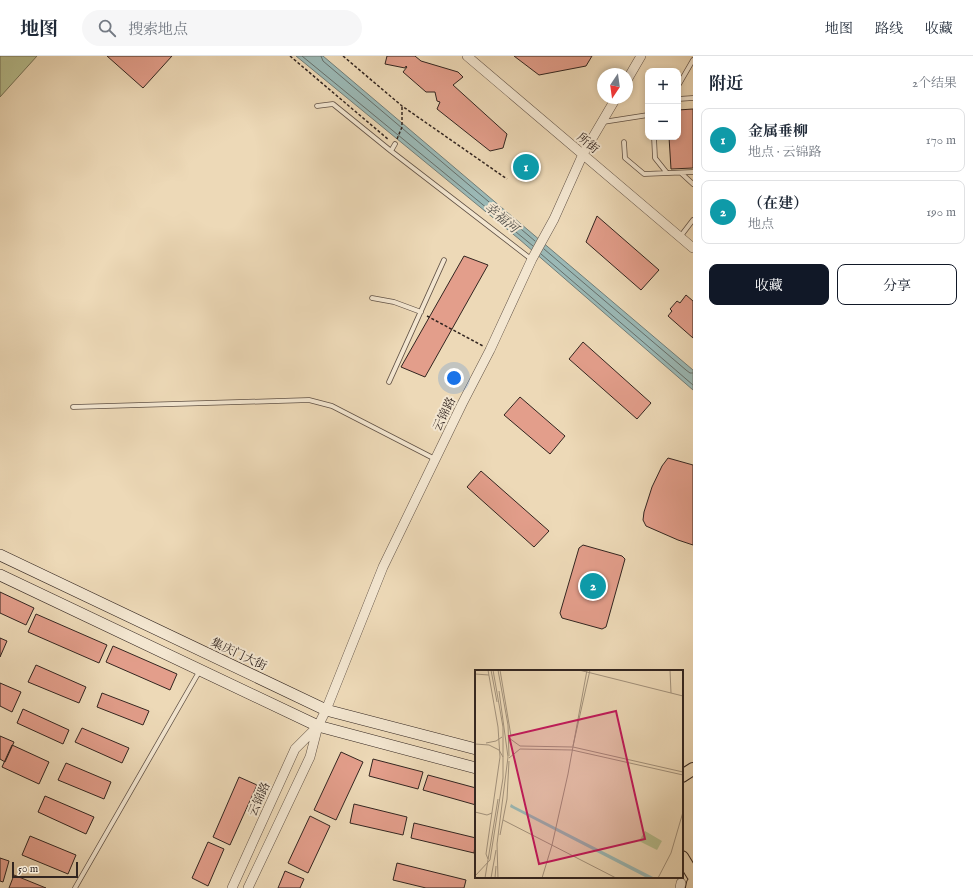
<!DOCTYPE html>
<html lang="zh">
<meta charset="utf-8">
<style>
:root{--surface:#fff;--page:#f6f6f7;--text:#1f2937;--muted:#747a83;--line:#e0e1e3;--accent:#111827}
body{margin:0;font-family:"IM FELL English","Noto Serif SC",serif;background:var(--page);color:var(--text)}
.controls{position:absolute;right:12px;top:12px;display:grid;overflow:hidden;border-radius:8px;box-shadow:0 2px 6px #0003}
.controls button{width:36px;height:36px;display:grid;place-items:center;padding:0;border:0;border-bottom:1px solid var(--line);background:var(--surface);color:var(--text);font:20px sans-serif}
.compass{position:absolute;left:597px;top:12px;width:36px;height:36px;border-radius:50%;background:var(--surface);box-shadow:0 2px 6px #0003;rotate:193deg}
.scale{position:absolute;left:12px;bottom:10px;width:66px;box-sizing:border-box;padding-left:4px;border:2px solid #322520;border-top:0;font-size:11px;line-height:14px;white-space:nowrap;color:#322520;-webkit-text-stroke:3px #f3e6d0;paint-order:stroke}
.you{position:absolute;left:454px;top:322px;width:14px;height:14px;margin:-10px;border:3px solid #fff;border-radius:50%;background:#1a73e8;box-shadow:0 0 0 6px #1a73e833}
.badge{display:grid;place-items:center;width:26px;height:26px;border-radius:50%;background:var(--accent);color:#fff;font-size:13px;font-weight:700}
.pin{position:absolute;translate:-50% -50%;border:2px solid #fff;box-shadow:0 1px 4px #0006}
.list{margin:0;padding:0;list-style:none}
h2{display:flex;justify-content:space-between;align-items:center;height:52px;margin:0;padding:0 16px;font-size:17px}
h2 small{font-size:13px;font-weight:400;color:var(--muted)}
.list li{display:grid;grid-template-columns:26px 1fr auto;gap:12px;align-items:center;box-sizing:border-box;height:64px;margin:0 8px 8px;padding:0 8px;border:1px solid var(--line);border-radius:8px}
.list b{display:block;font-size:15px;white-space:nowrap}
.list p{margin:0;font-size:13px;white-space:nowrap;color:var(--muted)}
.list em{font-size:13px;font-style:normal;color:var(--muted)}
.actions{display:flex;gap:8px;padding:12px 16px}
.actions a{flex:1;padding:9px 0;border:1px solid var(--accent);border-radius:8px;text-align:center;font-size:14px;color:var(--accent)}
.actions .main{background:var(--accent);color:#fff}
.icon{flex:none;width:22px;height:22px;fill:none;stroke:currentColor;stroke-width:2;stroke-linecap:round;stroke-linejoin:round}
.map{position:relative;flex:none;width:693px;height:832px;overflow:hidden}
header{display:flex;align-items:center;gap:24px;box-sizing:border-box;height:56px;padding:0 20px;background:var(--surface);border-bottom:1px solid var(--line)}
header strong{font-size:19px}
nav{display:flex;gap:22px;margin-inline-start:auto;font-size:14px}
.search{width:280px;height:36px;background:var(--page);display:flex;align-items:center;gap:10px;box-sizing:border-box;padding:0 14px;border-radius:22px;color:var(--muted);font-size:15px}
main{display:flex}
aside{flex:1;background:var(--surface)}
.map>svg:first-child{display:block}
.green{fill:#b7bf8f;stroke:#747258}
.water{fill:#9bb9b6;stroke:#717e7a}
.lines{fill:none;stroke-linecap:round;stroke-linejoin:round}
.shore{stroke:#666f6b;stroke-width:1}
.building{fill:#e39e8b;stroke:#322520}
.service-casing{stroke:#615246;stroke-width:5.5}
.tertiary-casing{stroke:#615246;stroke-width:10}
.secondary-casing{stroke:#322520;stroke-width:12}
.primary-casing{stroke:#322520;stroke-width:14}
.path{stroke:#322520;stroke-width:1.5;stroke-dasharray:3 2;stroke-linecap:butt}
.service{stroke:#f3e6d0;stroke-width:4}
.tertiary{stroke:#f3e6d0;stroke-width:9}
.secondary{stroke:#f3e6d0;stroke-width:11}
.primary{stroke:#edd9b7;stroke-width:12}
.labels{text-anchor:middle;stroke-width:4;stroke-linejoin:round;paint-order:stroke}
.street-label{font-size:12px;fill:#322520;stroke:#f3e6d0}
.water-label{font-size:13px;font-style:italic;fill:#4c4a46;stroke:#f3e6d0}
.inset-road{fill:none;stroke:#a2917b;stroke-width:1}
.view{fill:#c2185b;fill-opacity:0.15;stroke:#c2185b;stroke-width:2}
.inset-edge{fill:none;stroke:#322520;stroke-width:2}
</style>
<header>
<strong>地图</strong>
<div class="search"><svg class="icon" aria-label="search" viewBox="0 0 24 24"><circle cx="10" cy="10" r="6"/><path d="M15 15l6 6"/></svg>搜索地点</div>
<nav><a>地图</a><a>路线</a><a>收藏</a></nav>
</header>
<main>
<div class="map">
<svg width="693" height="832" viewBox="0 0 693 832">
<rect width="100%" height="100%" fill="#edd9b7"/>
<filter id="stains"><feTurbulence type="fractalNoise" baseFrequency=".005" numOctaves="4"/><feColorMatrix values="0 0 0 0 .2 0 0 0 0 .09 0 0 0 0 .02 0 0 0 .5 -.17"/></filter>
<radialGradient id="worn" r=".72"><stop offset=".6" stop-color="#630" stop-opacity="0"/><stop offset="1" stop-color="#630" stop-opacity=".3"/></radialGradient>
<path class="green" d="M0,0H37L0,41Z"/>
<path class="water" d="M296,0H323L693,314V334L519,183Z"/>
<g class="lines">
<path class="shore" d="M302,0L533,190
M321,0L323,5L535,185
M544,193L686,314L690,317H693
M541,198L693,329"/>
</g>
<path class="building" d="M107,0H172L143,32Z
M387,0H415L421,5L458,16L463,21L453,29L507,78L503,92L490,95L437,53L440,46L437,45L435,36H426L403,16L407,11L406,10L405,12L385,8Z
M514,0H592L586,10L539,19Z
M693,53V112L671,113L669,81H678V54Z
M597,160L659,214L641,234L586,186Z
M464,200L488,209L425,321L401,311Z
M686,239L693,245V282L668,260L672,255L670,253L677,245L680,247Z
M583,286L651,347L637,363L569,303Z
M520,341L565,380L550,398L504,359Z
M668,402L693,409V489L678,484L646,470L643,464L644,456L652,431L662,410Z
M481,415L549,475L534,491L467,431Z
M583,489L622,500L625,503L606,571L602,573L562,562L560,557L579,492Z
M0,536L34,552L26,569L0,557Z
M36,558L107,589L99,607L28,576Z
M0,582L7,585L0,601Z
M113,590L177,618L170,634L106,606Z
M36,609L86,631L79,647L28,626Z
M0,627L21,636L12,656L0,650Z
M102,637L149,655L143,669L97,651Z
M23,653L69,674L63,688L17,667Z
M82,672L129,692L122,707L75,686Z
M0,680L14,686L5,706L0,703Z
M12,689L49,706L39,728L2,711Z
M341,696L363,706L336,764L314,754Z
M373,703L423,716L418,733L369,720Z
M66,707L111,726L104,743L58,724Z
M428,719L476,732V749L423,734Z
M239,721L257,729L230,789L213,781Z
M45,740L94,761L86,778L38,756Z
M354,748L407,761L403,779L350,767Z
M310,760L330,770L308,817L288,807Z
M414,767L476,782L474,797L411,782Z
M30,780L76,799L68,818L22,799Z
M208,786L224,793L208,830L192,822Z
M0,802L9,805L3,826L0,825Z
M397,807L466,824L464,832H426L393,824Z
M285,815L304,823L300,832H278Z
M14,819L46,832H9Z"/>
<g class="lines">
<g class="service-casing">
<path id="service" d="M678,30L693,4
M678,43L693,42
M317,50L333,48L391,95L531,203
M603,66L648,59
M654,81L655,102L667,117
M624,86L625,102L644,118L693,116
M391,95L395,88
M681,117L693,128
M680,181L693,164
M372,242L394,246L421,256
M389,326L444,204
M73,351L309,344L332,350L435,403
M75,832L199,616"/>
</g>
<g class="tertiary-casing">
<path id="tertiary" d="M467,0L693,192
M627,24L641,0
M232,832L295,693L317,671
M248,832L310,701L318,670L326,654L383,511L462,348L490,294L532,203L554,163L583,98L616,42
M680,832L681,827"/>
</g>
<g class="secondary-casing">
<path id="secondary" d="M0,499L326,654L476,693
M0,519L318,670L476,712"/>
</g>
<g class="primary-casing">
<path id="primary" d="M682,720L693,713
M682,801L693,819
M692,832L693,827"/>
</g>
<path class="path" d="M290,0L389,84
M343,0L402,50L507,123
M397,83L402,71V50
M427,260L483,290"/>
<use href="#service" class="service"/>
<use href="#tertiary" class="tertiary"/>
<use href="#secondary" class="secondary"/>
<use href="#primary" class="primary"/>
</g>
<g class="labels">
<g class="street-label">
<text transform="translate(588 87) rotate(41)" y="4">所街</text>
<text transform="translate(444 358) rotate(-64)" y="4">云锦路</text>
<text transform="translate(239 598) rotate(25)" y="4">集庆门大街</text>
<text transform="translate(259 743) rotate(-66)" y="4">云锦路</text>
</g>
<g class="water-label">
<text transform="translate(502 161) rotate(40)" y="5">幸福河</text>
</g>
</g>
<g transform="translate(475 614)">
<rect width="208" height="208" fill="#edd9b7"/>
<path d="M170,161L187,171L182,180L164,171Z" fill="#b7bf8f"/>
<path d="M36,134L39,136L180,208H172L35,137Z" fill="#9bb9b6"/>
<path class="inset-road" d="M13,0L23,57L25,87L11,184L13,189M16,0L22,32M23,0L33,55L34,86M25,0L36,66M104,0L208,26M195,0L196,23M0,4L14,5M34,68L45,76L98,77L208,102M11,73L21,71L27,67M0,74L14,75L24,80L28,87M98,76L115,0M34,88L45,79L97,80L208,105M0,142L12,145L17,143M28,150L141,208M25,165L32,129L34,91M0,206L15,190L28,108V57L18,0M10,208L23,129M16,208L21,180M20,208L21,196M23,208L22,174L33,87L24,21M67,208L77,175L93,104L112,0M183,208L196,183L208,142"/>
<path class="view" d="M141,41L170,169L64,194L34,66Z"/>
<rect width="208" height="208" class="inset-edge"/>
</g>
<rect width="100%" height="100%" filter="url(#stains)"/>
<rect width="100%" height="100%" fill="url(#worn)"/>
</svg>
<div class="controls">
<button>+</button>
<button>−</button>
</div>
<svg class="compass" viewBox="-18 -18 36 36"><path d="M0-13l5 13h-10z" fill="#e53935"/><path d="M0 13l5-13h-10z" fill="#747a83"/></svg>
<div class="scale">50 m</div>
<div class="you"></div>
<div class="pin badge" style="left:526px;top:111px;background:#0f9aa8">1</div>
<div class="pin badge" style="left:593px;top:530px;background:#0f9aa8">2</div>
</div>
<aside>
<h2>附近<small>2个结果</small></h2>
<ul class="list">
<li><span class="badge" style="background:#0f9aa8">1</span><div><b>金属垂柳</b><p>地点 · 云锦路</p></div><em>170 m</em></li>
<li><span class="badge" style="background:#0f9aa8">2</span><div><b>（在建）</b><p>地点</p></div><em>190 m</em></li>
</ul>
<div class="actions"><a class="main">收藏</a><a>分享</a></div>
</aside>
</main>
